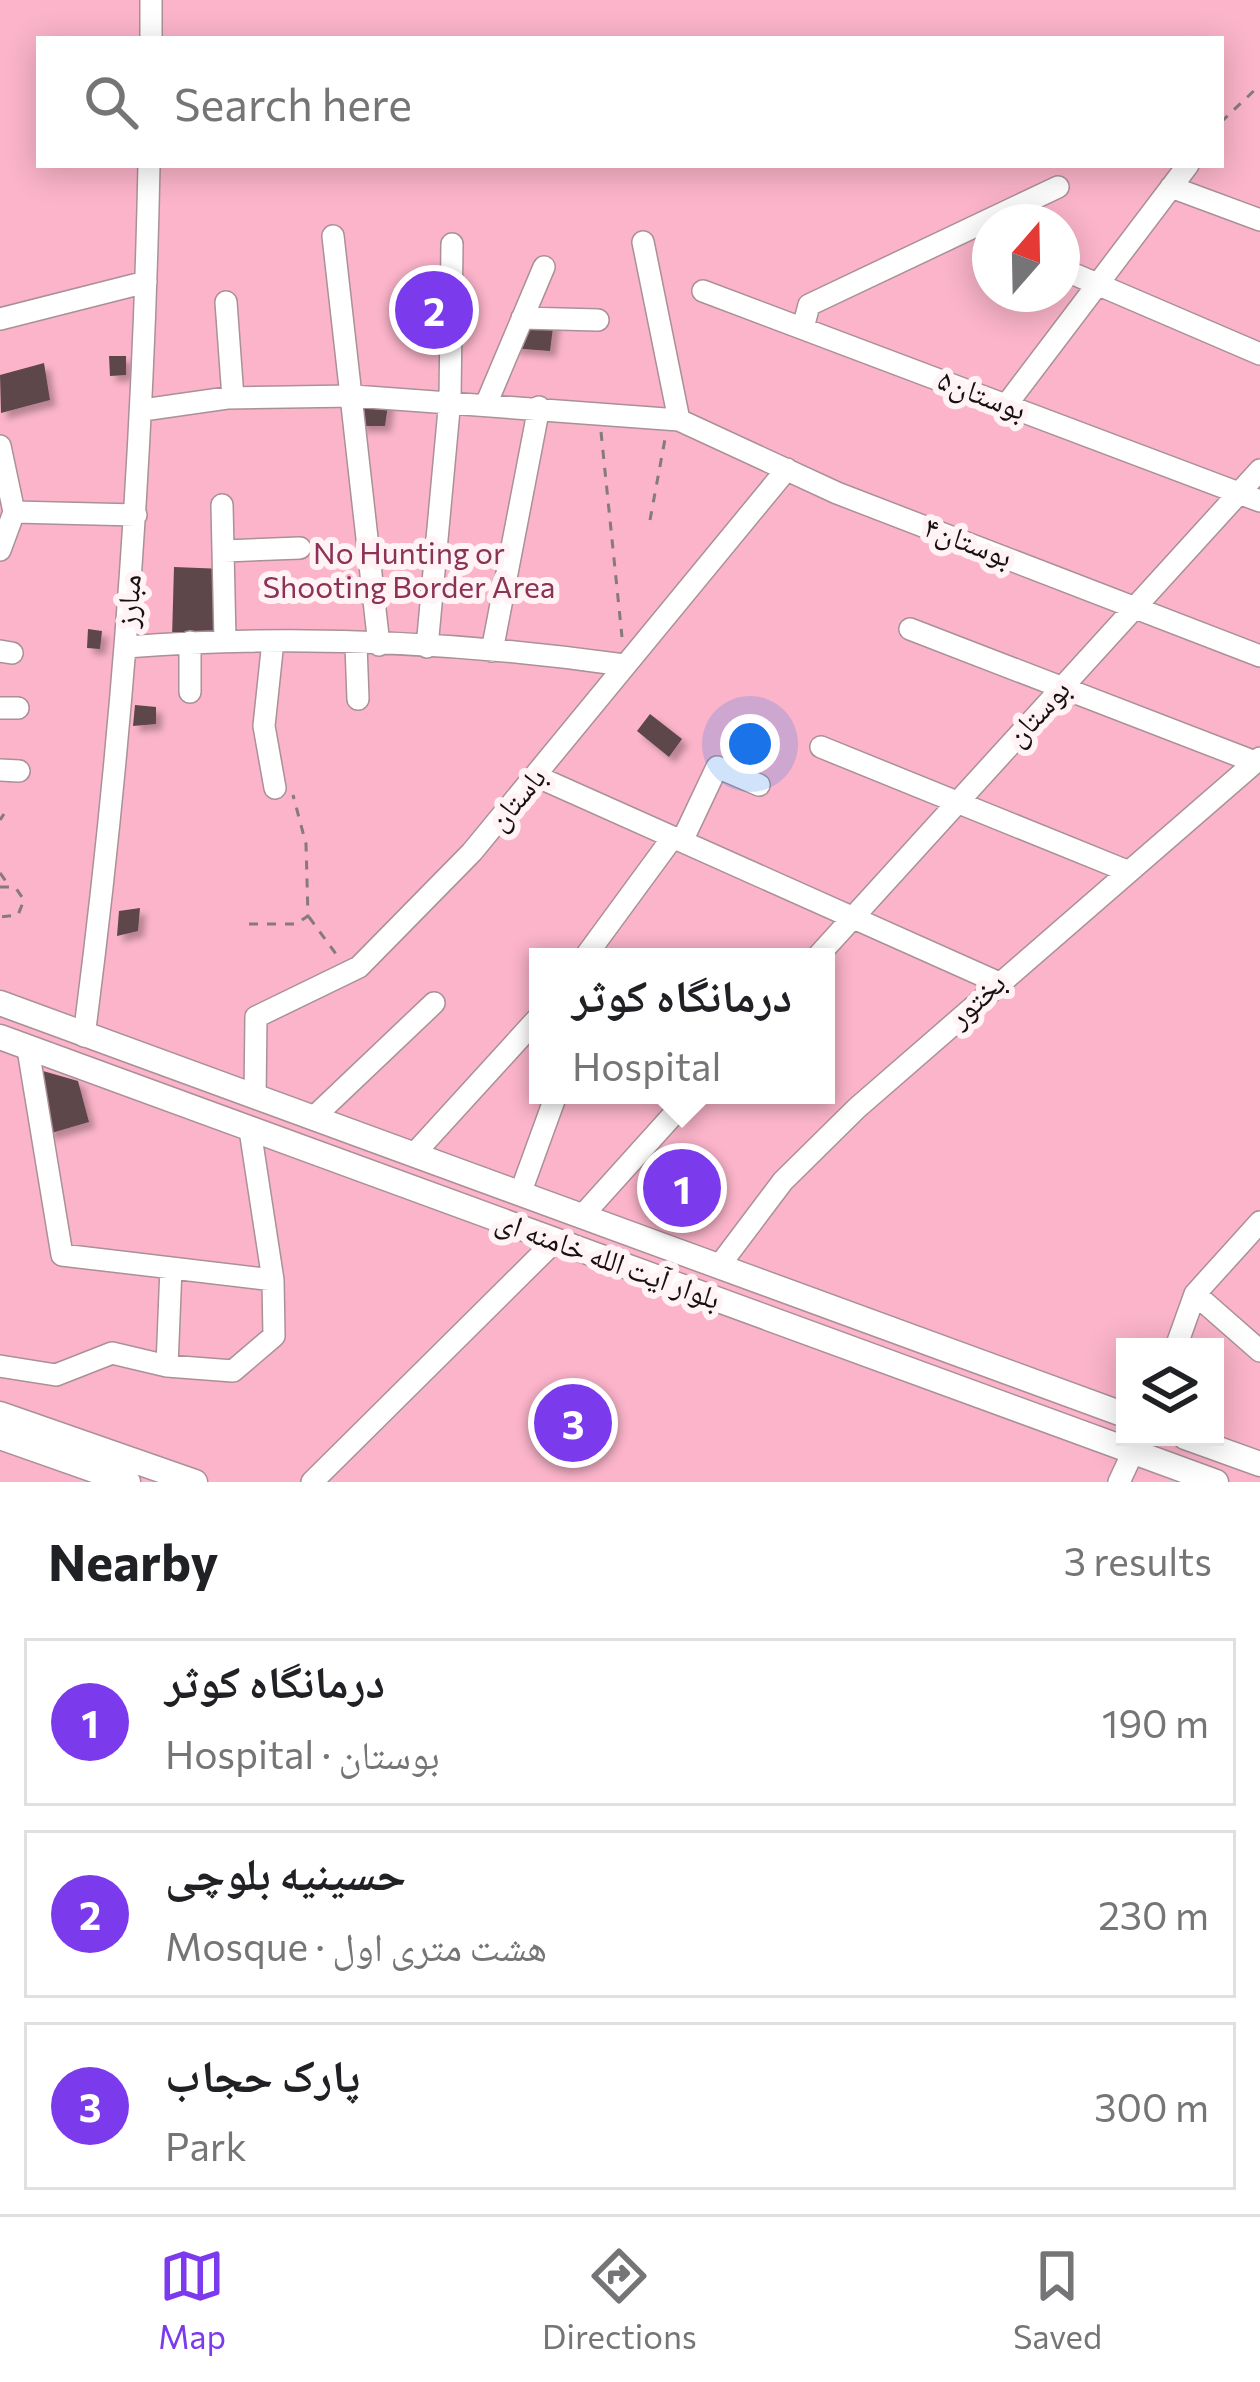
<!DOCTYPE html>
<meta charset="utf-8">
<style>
:root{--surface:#fff;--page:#f2f2f2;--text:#202124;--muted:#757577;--line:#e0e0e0;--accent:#7c3aed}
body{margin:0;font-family:Commissioner,"Noto Naskh Arabic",sans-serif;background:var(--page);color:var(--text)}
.controls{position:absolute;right:36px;bottom:36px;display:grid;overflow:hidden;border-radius:0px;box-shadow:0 6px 30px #0003}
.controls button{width:108px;height:108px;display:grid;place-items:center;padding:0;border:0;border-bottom:3px solid var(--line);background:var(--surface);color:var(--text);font:60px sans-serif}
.compass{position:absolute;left:972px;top:204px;width:108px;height:108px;border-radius:50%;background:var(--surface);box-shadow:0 6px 30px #0003;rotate:20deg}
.you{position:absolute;left:750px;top:744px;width:42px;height:42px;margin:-30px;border:9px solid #fff;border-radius:50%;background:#1a73e8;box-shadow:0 0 0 18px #1a73e833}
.badge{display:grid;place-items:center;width:78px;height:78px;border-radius:50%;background:var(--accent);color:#fff;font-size:39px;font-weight:700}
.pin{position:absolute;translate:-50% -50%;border:6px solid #fff;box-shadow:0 3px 12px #0006}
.popup{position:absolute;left:529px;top:948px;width:306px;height:156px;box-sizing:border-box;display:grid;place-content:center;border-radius:0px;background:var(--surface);filter:drop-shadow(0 3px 9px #0005);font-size:39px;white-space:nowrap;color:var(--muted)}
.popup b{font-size:45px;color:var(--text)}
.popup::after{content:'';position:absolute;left:50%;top:100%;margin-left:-24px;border:24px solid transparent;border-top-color:var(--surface)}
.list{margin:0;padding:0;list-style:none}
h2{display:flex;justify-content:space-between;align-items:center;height:156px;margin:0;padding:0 48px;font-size:51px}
h2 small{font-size:39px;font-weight:400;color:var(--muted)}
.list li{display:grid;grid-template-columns:78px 1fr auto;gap:36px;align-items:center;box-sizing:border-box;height:168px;margin:0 24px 24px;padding:0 24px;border:3px solid var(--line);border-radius:0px}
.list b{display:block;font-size:45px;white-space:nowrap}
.list p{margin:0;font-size:39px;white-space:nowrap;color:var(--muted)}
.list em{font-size:39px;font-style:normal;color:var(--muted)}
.icon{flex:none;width:66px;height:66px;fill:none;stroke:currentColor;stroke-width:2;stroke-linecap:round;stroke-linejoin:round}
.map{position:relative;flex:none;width:1260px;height:1482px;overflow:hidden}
.search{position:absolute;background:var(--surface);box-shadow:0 6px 30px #0003;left:36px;right:36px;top:36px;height:132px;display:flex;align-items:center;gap:30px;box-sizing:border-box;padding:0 42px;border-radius:0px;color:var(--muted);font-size:45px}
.sheet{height:732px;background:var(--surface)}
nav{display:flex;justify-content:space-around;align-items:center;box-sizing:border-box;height:168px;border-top:3px solid var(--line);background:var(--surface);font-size:33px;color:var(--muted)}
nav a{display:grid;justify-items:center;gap:6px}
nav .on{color:var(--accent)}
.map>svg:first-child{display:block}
.green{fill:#fbb4ca;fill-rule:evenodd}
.building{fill:#5d464c;filter:url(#shadow)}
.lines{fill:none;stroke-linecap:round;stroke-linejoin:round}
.minor-casing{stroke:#aa9097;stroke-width:24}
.major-casing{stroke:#aa9097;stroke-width:27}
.path{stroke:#857a7d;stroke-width:3;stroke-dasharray:9 9;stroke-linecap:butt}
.minor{stroke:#fff;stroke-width:21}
.major{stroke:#fff;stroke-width:24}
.labels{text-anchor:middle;stroke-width:12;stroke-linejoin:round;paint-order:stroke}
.street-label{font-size:30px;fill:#180f12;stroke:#fff3f6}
.park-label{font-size:30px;fill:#8b3255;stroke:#fff3f6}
</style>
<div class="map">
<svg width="1260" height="1482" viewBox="0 0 1260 1482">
<defs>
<filter id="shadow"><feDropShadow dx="6" dy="6" stdDeviation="3" flood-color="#0004"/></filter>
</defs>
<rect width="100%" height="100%" fill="#fff3f6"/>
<path class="green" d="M0,0H1260V1482H0ZM39,39H1221V165H39ZM990,222H1062V294H990ZM538,957H826V1095H538ZM1125,1347H1215V1437H1125Z"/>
<path class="building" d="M522,318L554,320L550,351L511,348Z
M109,356H126V375L110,376Z
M44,363L50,400L1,413L0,375Z
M356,397L389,398L385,426H359Z
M174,567L224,569L222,639L172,638Z
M88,629L102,631L100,649L87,648Z
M135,705L156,707V724L133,726Z
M650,714L682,739L669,757L637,731Z
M140,908L138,931L117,936L119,911Z
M36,1069L78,1081L89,1122L48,1134Z"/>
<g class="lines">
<g class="minor-casing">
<path id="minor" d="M151,0V39
M1171,187L1260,220
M333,236L379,645
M643,242L679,420
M1062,269L1260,354
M703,291L1260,501
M226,302L233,398
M522,318L598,320
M0,319L146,282
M803,328L809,305L1058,187
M487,402L544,267
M1007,404L1188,165
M143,410L227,398L354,396L679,420L837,493L1260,656
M0,446L14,512L0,550
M222,505L225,640
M14,512L136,515
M225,551L300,548
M910,629L1255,762
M273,641L264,726L275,788
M356,645L358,699
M126,647C290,634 461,642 624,665
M427,647L450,399L452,244
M0,651L12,653
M492,651L539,407
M190,692V642
M0,708H18
M821,747L1127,871
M0,770L19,771
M538,777L997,982
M682,841L717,767L759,785
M585,957L673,837
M817,957L1260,470
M84,1036C122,746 143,457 149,165
M28,1049L62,1255L273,1280
M255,1097L256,1017L359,967L472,852L787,469
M313,1118L434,1003
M414,1154L538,1018
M520,1194L556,1095
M582,1216L691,1095
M719,1266L783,1181L857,1108L1260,758
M1195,1294L1260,1351
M1176,1347L1195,1294L1260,1222
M0,1366L56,1375L112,1353L167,1366L233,1371L274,1336L273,1280L250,1130
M167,1366L171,1268
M312,1482L555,1241
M1119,1482L1140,1437"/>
</g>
<g class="major-casing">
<path id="major" d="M0,1003L1125,1415
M0,1037L1216,1482
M0,1414L195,1482
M0,1437L128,1482
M1185,1437L1260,1464"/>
</g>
<path class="path" d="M1221,122L1260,85
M601,432L622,637
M650,520L665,439
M0,820L4,814
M0,873L8,884
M0,887H15L24,900L18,915L0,917
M309,917L339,958
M249,924H296L308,916L306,844L293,795"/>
<use href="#minor" class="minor"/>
<use href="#major" class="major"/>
</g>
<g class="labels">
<g class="street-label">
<text transform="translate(982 395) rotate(21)" y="10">بوستان۵</text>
<text transform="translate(968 542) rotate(21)" y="10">بوستان۴</text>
<text transform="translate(129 601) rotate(-86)" y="10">مبارز</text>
<text transform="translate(1038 713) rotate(-47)" y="10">بوستان</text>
<text transform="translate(517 799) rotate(-50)" y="10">باستان</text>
<text transform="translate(977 1000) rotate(-42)" y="10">بختور</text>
<text transform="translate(608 1260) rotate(20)" y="10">بلوار آیت الله خامنه ای</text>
</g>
<g class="park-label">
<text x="409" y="564">No Hunting or<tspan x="409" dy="34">Shooting Border Area</tspan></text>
</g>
</g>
</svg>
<div class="controls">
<button><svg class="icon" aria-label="layers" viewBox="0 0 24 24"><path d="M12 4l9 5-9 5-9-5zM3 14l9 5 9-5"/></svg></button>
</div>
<svg class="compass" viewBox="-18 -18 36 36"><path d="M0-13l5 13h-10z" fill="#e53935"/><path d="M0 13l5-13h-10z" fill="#757577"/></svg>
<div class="you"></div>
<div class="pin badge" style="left:682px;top:1188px">1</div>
<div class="popup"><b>درمانگاه کوثر</b>Hospital</div>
<div class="pin badge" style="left:434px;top:310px">2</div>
<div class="pin badge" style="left:573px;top:1423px">3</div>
<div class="search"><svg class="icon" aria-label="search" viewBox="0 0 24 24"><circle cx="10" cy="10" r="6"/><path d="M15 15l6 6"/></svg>Search here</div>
</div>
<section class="sheet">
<h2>Nearby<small>3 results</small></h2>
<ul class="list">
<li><span class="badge">1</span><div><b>درمانگاه کوثر</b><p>Hospital · بوستان</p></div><em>190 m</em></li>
<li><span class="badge">2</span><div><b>حسینیه بلوچی</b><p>Mosque · هشت متری اول</p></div><em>230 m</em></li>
<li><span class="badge">3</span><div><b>پارک حجاب</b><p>Park</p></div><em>300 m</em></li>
</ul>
</section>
<nav>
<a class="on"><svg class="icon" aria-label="map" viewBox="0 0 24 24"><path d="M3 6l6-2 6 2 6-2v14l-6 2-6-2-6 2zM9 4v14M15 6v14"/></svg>Map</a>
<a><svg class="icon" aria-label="directions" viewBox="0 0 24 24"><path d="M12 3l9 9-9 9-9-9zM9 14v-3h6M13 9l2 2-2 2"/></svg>Directions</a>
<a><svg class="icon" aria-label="saved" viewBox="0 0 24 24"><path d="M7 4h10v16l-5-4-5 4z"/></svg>Saved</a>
</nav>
